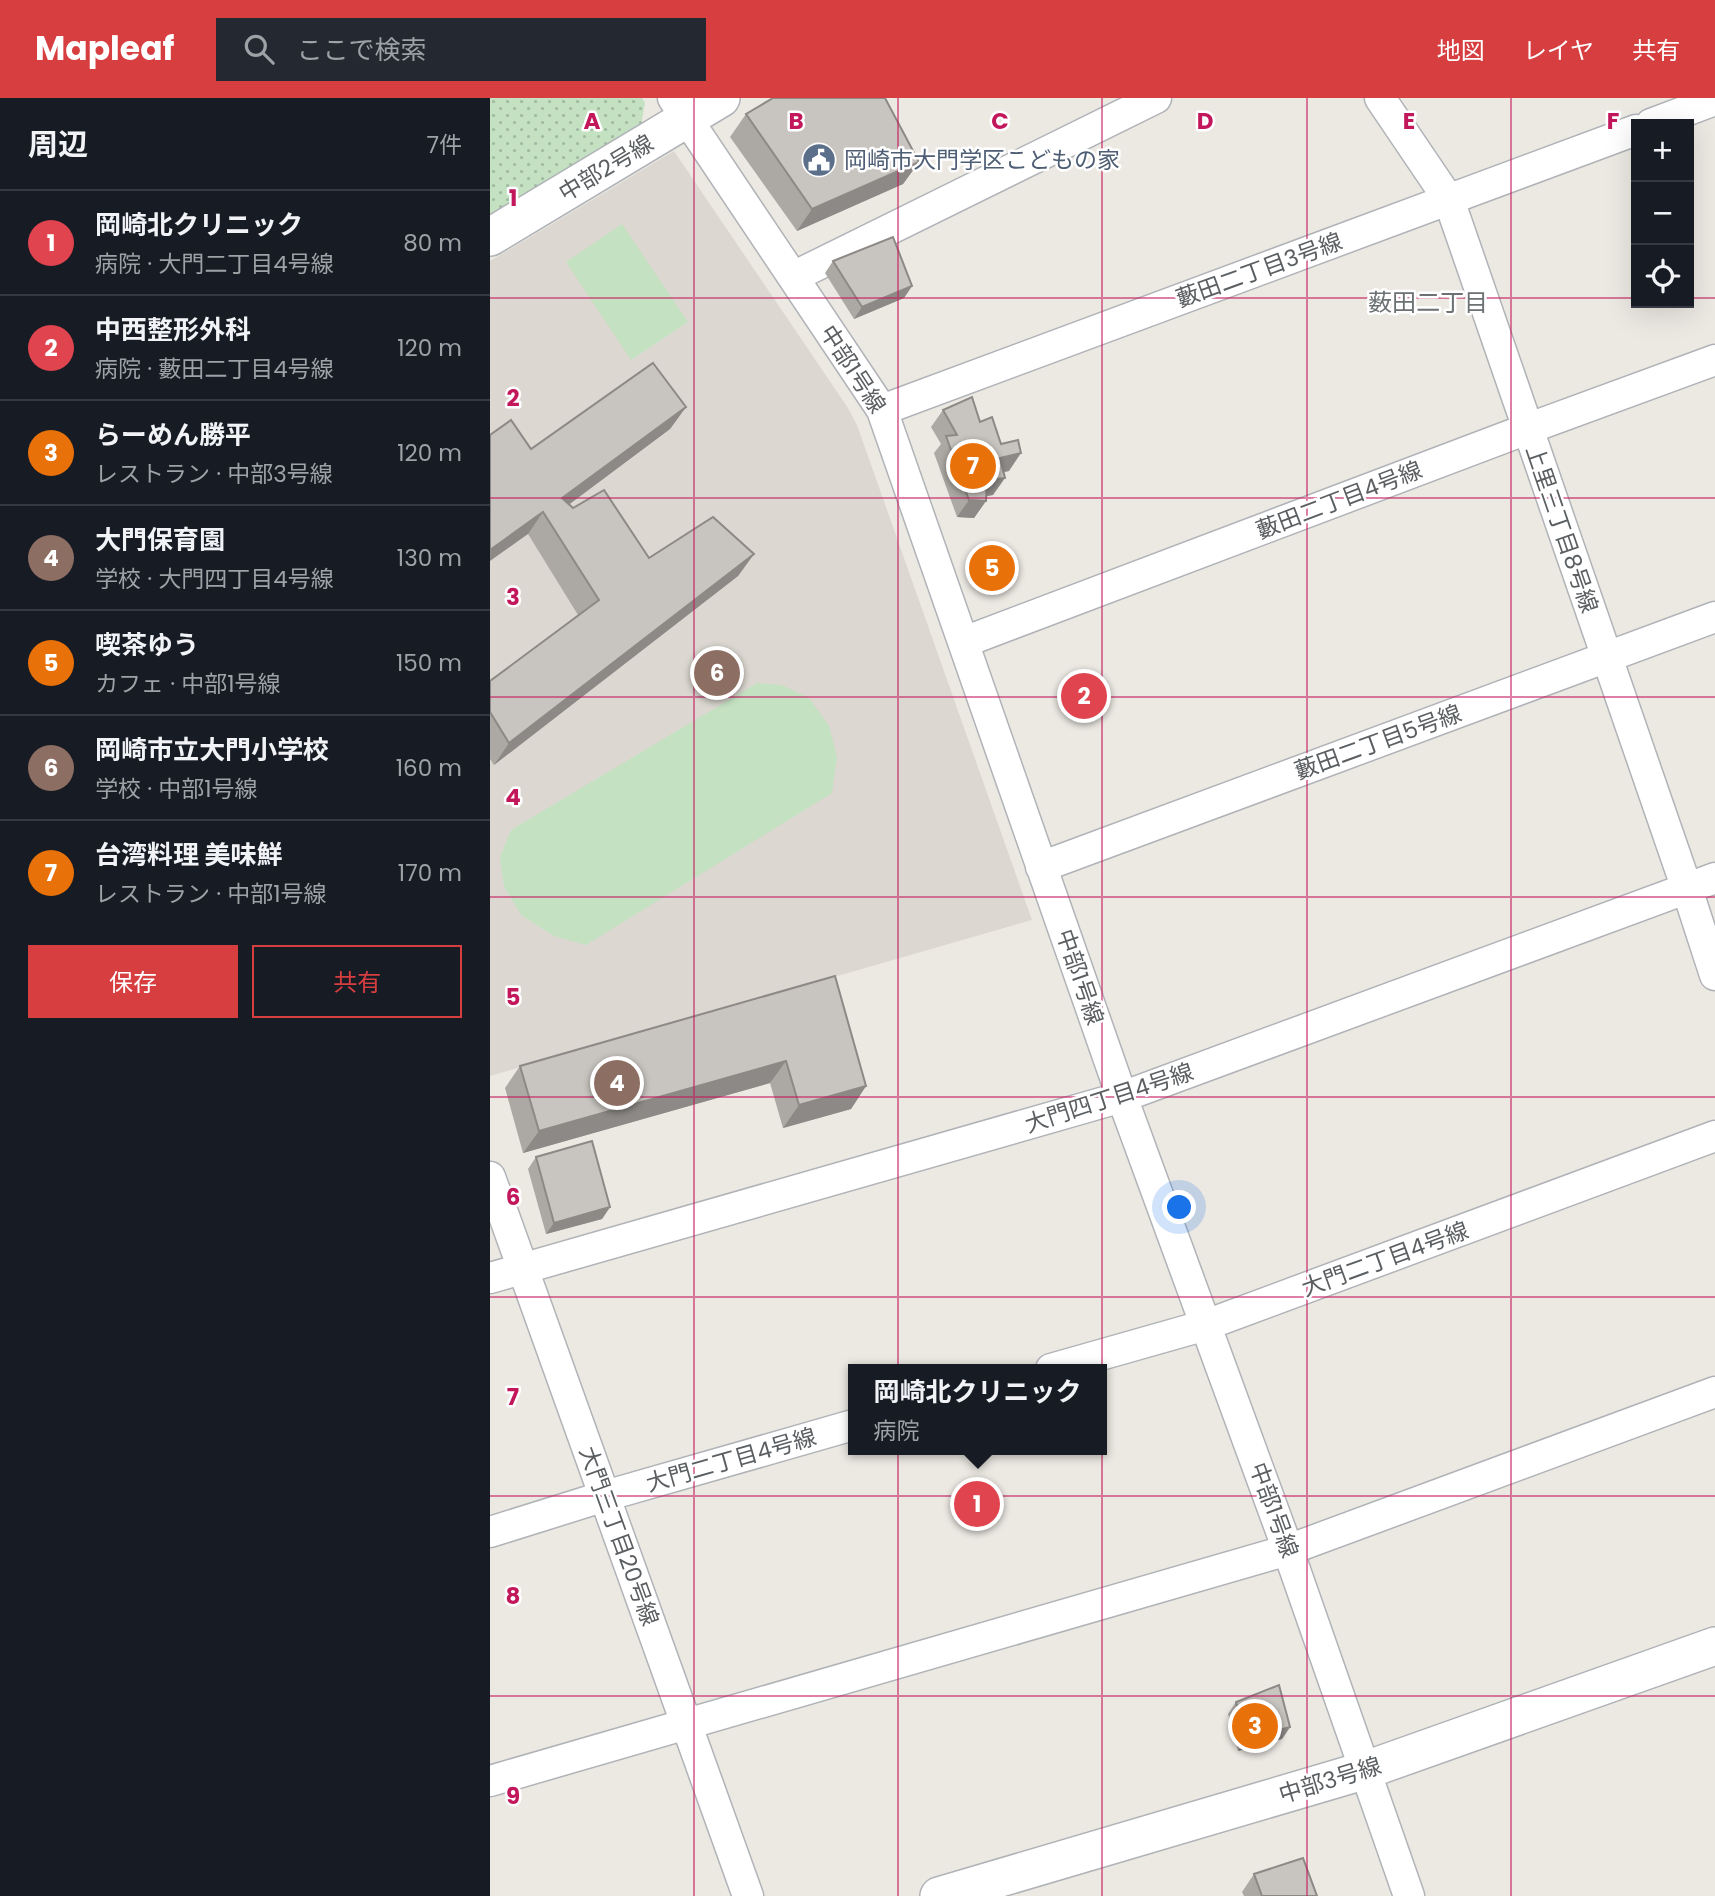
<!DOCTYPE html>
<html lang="ja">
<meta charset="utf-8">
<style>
:root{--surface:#171b24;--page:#242831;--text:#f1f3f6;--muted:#9ea1a6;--line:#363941;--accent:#d73e40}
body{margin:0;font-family:Poppins,"Noto Sans JP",sans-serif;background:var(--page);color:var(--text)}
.controls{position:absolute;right:21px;top:21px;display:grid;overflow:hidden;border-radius:0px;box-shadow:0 7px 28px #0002}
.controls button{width:63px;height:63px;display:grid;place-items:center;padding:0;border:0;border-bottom:2px solid var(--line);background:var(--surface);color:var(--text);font:35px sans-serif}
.you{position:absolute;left:690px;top:1110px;width:24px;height:24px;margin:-18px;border:5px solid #fff;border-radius:50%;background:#1a73e8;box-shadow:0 0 0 10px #1a73e833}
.badge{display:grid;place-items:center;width:46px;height:46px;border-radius:50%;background:var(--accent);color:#fff;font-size:23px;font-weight:700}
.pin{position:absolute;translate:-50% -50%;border:4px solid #fff;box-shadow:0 2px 7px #0006}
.popup{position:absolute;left:358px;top:1266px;width:259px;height:91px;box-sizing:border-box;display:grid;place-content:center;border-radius:0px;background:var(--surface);filter:drop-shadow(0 2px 5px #0005);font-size:23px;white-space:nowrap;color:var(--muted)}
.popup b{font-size:26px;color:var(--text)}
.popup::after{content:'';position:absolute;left:50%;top:100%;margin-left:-14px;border:14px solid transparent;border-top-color:var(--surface)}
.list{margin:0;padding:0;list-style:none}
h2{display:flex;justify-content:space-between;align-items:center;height:91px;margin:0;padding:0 28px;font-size:30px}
h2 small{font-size:23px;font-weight:400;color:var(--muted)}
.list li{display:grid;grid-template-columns:46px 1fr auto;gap:21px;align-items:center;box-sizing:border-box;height:105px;padding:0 28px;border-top:2px solid var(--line)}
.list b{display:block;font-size:26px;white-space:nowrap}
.list p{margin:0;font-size:23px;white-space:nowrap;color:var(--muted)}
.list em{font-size:23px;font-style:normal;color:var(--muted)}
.actions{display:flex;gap:14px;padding:21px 28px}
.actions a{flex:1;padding:16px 0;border:2px solid var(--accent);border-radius:0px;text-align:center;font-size:24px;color:var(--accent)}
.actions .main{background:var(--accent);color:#fff}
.icon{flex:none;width:38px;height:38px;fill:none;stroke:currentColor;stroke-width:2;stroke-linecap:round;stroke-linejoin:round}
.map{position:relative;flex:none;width:1225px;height:1798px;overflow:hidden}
header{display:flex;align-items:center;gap:42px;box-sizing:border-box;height:98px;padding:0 35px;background:var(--accent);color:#fff}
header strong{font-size:33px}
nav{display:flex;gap:38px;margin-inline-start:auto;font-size:24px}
.search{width:490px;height:63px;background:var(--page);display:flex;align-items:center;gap:18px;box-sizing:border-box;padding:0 24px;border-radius:0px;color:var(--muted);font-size:26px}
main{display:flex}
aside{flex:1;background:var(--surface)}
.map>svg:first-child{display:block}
.education{fill:#dcd8d1}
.green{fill:#c4e1c2}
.park{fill:url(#park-dots)}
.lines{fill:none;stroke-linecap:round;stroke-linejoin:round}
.minor-casing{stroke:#b0b3b7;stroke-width:33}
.tertiary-casing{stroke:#b0b3b7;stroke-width:40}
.minor{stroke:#fff;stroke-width:30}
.tertiary{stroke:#fff;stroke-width:37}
.wall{fill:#aca9a4}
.shaded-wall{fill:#8c8986}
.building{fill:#c8c4bf;stroke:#8c8986;stroke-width:2}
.grid{fill:none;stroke:#c2185b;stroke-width:2;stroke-opacity:0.55}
.labels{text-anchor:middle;stroke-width:5;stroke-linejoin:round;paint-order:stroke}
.service-label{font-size:23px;fill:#4e5e75;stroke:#fff;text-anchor:start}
.street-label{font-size:23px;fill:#5b5f62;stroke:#fff}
.neighbourhood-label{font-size:24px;fill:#6c7174;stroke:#fff}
.grid-label{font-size:23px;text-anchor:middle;font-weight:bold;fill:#c2185b;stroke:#fff;stroke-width:5;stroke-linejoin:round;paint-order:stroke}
</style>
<header>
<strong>Mapleaf</strong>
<div class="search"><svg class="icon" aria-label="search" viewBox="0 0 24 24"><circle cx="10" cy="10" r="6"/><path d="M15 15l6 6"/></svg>ここで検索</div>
<nav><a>地図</a><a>レイヤ</a><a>共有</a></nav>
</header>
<main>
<aside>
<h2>周辺<small>7件</small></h2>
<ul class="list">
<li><span class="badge" style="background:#e0444e">1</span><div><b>岡崎北クリニック</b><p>病院 · 大門二丁目4号線</p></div><em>80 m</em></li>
<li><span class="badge" style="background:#e0444e">2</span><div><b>中西整形外科</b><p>病院 · 藪田二丁目4号線</p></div><em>120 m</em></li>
<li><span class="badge" style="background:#e8710a">3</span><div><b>らーめん勝平</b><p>レストラン · 中部3号線</p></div><em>120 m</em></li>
<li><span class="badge" style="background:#8d6e63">4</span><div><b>大門保育園</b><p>学校 · 大門四丁目4号線</p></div><em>130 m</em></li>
<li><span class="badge" style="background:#e8710a">5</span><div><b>喫茶ゆう</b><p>カフェ · 中部1号線</p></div><em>150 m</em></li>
<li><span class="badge" style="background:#8d6e63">6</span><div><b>岡崎市立大門小学校</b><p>学校 · 中部1号線</p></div><em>160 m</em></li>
<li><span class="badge" style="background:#e8710a">7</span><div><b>台湾料理 美味鮮</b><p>レストラン · 中部1号線</p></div><em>170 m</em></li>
</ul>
<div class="actions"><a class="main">保存</a><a>共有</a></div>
</aside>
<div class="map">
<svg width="1225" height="1798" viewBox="0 0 1225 1798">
<defs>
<pattern id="park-dots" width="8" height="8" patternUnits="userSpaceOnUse" patternTransform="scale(1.75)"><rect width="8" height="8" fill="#c4e1c2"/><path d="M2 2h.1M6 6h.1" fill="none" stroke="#a2baa1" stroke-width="1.8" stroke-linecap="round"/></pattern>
</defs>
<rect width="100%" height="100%" fill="#ece9e3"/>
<path class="education" d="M184,53L358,310L367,327L542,822L0,978V163Z"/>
<path class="green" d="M132,126L198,224L141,262L76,164Z
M267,585L292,587L319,600L339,628L347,659L342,695L96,847L64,838L32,818L14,789L10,759L21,732Z"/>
<path class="park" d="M0,0H152L155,5L151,27L0,118Z"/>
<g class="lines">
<g class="minor-casing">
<path id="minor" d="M183,0L392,312L632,999L798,1452L919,1798
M890,0L959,102L1197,791L1225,877
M1161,26L1225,2
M303,179L666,0
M392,312L1146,32
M474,544L1037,331L1225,262
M551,769L1225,519
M0,1079L258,1798
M0,1180L632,999L1225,780
M561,1271L716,1227L1225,1038
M0,1434L115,1398L363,1327
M0,1683L798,1452L1225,1294"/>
</g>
<g class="tertiary-casing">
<path id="tertiary" d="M0,139L231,0
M449,1798L876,1672L1225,1548"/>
</g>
<use href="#minor" class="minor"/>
<use href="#tertiary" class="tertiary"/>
</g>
<path class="wall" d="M256,16L429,64L413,86L307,133L240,39Z
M343,163L422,188L414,200L364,221L335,175Z
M196,309L180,331L79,406L83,410L159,460L264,456L248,478L4,667L0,661V583L88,517L38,436L41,351Z
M453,312L490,324L519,373L513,374L503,397L496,398V403L484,420L467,419L444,355L451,346L441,329Z
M345,878L376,988L361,1011L293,1030L280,985L33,1055L15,990L30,968Z
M46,1059L120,1109L112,1121L56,1136L38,1071Z
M746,1604L800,1629L792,1641L748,1653L738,1616Z
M764,1776L827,1798H754L752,1794Z"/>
<path class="shaded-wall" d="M429,64L413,86L307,133L322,111Z
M422,188L414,200L364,221L372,209Z
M196,309L180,331L57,423L72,400Z
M531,355L519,373L498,377L510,360Z
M515,380L503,397L485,400L497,382Z
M479,402L496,403L484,420L467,419Z
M53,414L38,436L0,463V452Z
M264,456L248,478L4,667L19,645Z
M296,963L280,985L33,1055L49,1033Z
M376,988L361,1011L293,1030L309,1007Z
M120,1109L112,1121L56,1136L64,1125Z
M800,1629L792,1641L748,1653L756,1641Z"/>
<path class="building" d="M283,0H395L429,64L322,111L256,16Z
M403,139L422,188L372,209L343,163Z
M163,265L196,309L72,400L83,410L114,392L159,460L223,419L264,456L19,645L0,614V583L109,502L53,414L0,452V337L21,322L41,351Z
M482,299L490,324L502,319L511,346L528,342L531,355L510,360L515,380L497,382L496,403L479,402L456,338L467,337L453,312Z
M345,878L376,988L309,1007L296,963L49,1033L30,968Z
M102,1043L120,1109L64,1125L46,1059Z
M789,1587L800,1629L756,1641L746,1604Z
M813,1760L827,1798H772L764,1776Z"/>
<path class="grid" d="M204,0V1798M408,0V1798M612,0V1798M817,0V1798M1021,0V1798M0,200H1146M1199,200H1225M0,400H1225M0,599H1225M0,799H1225M0,999H1225M0,1199H1225M0,1398H1225M0,1598H1225"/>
<defs>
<g id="civic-disc" transform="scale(1.75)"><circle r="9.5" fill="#5c6f8a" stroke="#fff"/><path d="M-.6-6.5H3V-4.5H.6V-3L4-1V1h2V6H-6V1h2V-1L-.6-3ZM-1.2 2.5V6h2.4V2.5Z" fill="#fff"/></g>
</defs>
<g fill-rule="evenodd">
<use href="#civic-disc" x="329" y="62"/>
</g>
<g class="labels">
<g class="service-label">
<text x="354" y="70">岡崎市大門学区こどもの家</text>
</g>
<g class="street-label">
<text transform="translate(116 70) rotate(-31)" y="8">中部2号線</text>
<text transform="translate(769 172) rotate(-20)" y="8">藪田二丁目3号線</text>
<text transform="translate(363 271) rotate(57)" y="8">中部1号線</text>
<text transform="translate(849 402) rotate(-21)" y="8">藪田二丁目4号線</text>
<text transform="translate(1072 431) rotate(71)" y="8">上里三丁目8号線</text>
<text transform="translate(888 644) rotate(-20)" y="8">藪田二丁目5号線</text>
<text transform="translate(590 879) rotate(71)" y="8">中部1号線</text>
<text transform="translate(619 1000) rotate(-18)" y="8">大門四丁目4号線</text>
<text transform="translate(895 1161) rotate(-20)" y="8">大門二丁目4号線</text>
<text transform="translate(241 1362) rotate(-16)" y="8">大門二丁目4号線</text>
<text transform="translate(784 1412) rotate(70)" y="8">中部1号線</text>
<text transform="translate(129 1438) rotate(70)" y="8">大門三丁目20号線</text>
<text transform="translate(840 1682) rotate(-17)" y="8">中部3号線</text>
</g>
<g class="neighbourhood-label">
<text x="938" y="213">薮田二丁目</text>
</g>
</g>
<g class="grid-label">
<text x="102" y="31">A</text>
<text x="306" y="31">B</text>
<text x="510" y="31">C</text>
<text x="715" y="31">D</text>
<text x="919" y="31">E</text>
<text x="1123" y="31">F</text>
<text x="23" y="108">1</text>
<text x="23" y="308">2</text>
<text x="23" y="507">3</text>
<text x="23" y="707">4</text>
<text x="23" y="907">5</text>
<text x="23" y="1107">6</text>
<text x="23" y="1307">7</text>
<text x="23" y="1506">8</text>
<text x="23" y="1706">9</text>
</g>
</svg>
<div class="controls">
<button>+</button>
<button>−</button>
<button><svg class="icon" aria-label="locate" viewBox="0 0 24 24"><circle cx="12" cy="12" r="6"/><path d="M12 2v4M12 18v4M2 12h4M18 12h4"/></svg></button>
</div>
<div class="you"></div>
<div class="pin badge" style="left:487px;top:1406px;background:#e0444e">1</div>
<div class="popup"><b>岡崎北クリニック</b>病院</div>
<div class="pin badge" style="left:594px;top:598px;background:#e0444e">2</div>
<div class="pin badge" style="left:765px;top:1628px;background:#e8710a">3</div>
<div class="pin badge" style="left:127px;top:985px;background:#8d6e63">4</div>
<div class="pin badge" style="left:502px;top:470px;background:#e8710a">5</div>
<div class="pin badge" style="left:227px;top:575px;background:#8d6e63">6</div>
<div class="pin badge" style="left:483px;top:368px;background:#e8710a">7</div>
</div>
</main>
